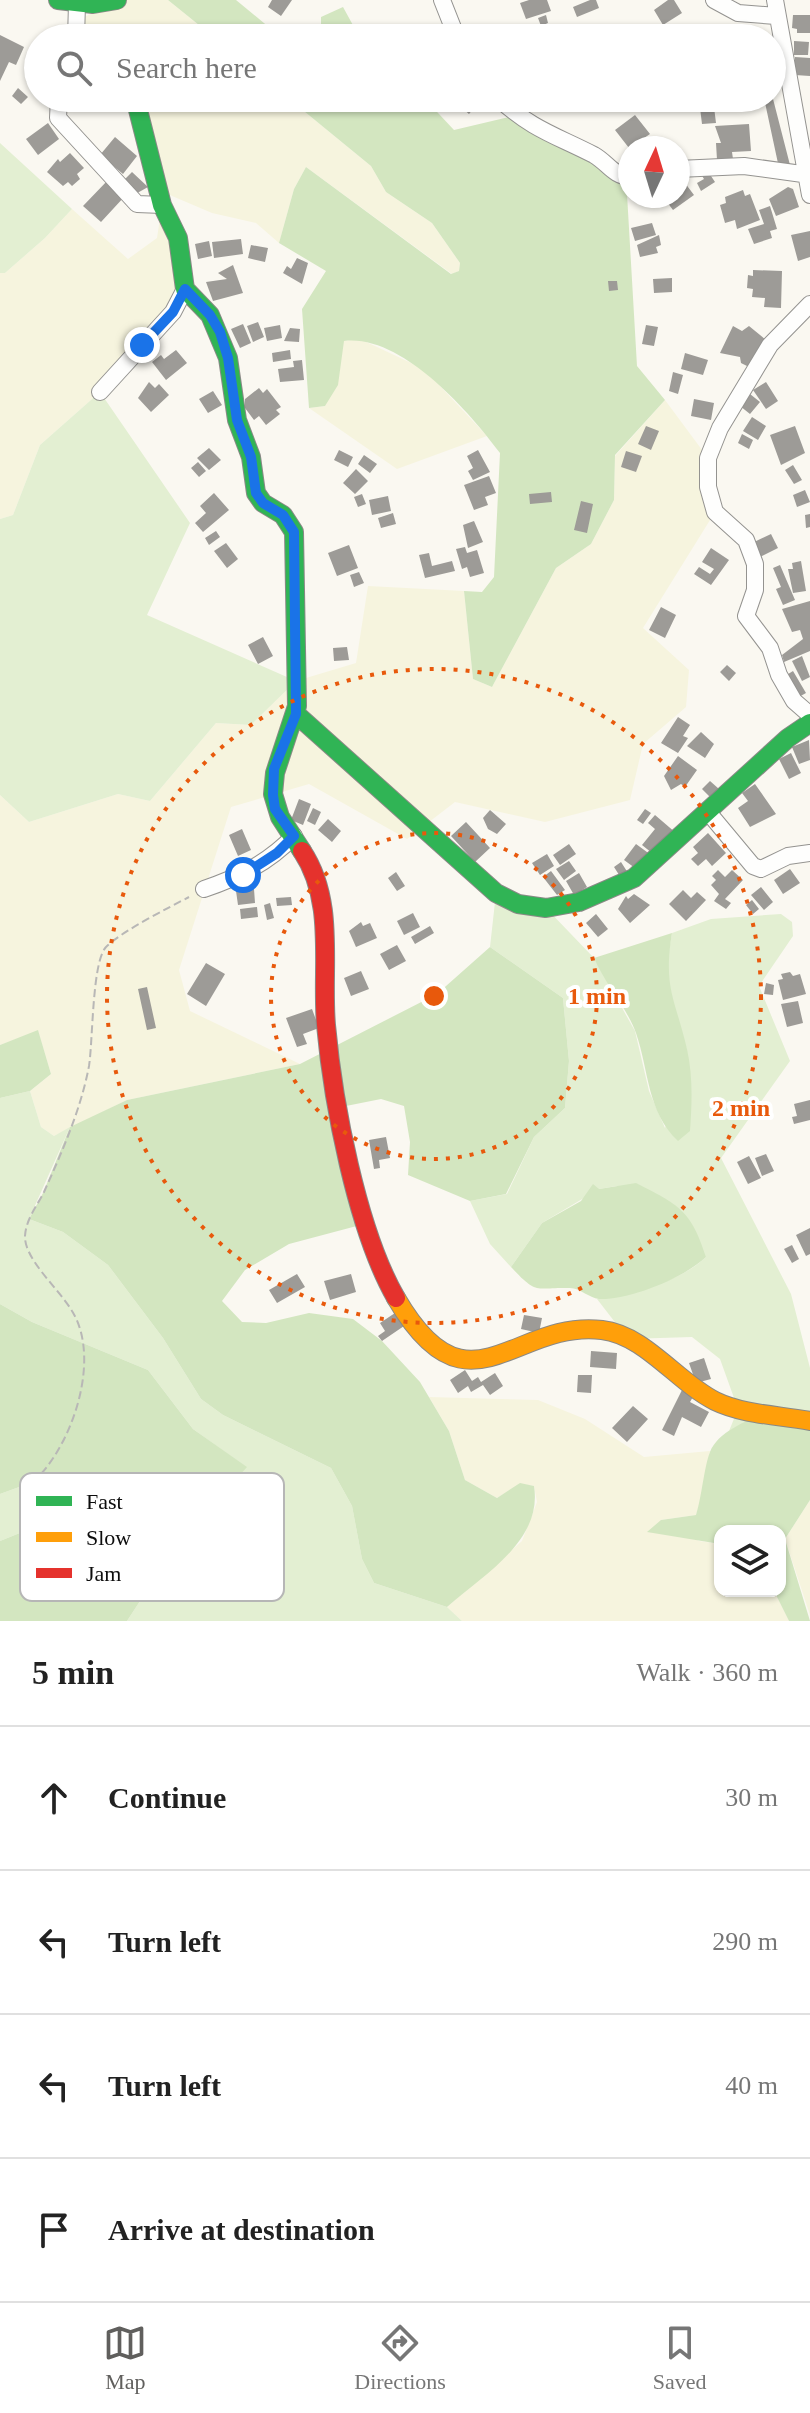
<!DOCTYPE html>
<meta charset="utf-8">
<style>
:root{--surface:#fff;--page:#f6f6f6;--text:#222;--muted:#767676;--line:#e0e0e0;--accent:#605f5d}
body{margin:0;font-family:Georgia,serif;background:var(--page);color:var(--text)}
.controls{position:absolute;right:24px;bottom:24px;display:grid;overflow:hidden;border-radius:16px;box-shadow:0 2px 6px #0004}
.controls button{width:72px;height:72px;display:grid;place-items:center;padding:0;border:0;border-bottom:2px solid var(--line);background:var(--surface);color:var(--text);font:40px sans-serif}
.compass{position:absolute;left:618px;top:136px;width:72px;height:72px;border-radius:50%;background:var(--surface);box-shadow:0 2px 6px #0004;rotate:4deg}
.stop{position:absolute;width:24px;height:24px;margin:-18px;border:6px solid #1a73e8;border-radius:50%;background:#fff}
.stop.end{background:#1a73e8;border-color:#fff;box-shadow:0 2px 8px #0008}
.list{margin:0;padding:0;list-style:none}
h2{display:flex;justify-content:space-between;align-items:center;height:104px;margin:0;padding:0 32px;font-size:34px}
h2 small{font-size:26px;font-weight:400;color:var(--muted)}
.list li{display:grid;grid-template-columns:52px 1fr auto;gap:24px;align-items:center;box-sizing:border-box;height:144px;padding:0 32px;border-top:2px solid var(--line)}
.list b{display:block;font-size:30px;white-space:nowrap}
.list em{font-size:26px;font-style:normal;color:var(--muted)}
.icon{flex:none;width:44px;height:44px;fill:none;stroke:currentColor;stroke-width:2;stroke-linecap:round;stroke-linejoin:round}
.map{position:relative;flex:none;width:810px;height:1621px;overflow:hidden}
.search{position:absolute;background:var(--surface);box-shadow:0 2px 6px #0004;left:24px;right:24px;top:24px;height:88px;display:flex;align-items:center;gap:20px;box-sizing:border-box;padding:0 28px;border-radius:44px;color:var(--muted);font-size:30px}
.sheet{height:680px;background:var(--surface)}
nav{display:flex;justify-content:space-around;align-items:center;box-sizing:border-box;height:112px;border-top:2px solid var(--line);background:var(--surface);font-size:22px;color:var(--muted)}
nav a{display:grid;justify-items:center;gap:4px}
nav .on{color:var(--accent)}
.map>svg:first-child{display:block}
.farmland{fill:#f6f4de}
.green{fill:#e3efd2}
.forest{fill:#d3e6c0}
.building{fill:#9d9b97}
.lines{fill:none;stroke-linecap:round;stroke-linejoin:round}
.street-casing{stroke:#949390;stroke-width:18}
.fast-casing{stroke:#8a8986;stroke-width:20}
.slow-casing{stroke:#8a8986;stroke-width:20}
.jam-casing{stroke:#8a8986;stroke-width:20}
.path{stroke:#b8b7b6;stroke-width:2;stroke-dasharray:8 4;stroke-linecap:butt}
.street{stroke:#fefefd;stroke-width:16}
.fast{stroke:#30b455;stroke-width:18}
.slow{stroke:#ff9f0a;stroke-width:18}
.jam{stroke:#e5322d;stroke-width:18}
.route{stroke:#1a73e8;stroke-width:10}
.ring{fill:none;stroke:#e8590c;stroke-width:4;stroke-dasharray:4 8}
.key{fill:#fff;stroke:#b6b6b6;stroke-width:2}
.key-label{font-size:22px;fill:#0d0d0d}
.centre{fill:#e8590c;stroke:#fff;stroke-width:4}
.ring-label{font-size:24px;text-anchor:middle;font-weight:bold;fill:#e8590c;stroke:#fff;stroke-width:8;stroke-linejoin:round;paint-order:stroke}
</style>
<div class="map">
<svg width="810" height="1621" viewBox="0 0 810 1621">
<rect width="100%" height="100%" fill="#faf8f1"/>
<path class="farmland" d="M117,0H168L215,38H76L75,22Z
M135,98H288L371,166L386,192L432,223L460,263L459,271L452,274L306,167L294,189L279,243L256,223L212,213L158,190Z
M162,205L185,289L100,392L40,445L13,515L0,519V273H5L45,238L72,209L128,259L157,238Z
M360,339L424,369L487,436L397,469L309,408L325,406L343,341Z
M665,400L708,458L715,512L643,628L689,670L686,707L643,744L630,800L545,822L455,802L407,839L309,784L231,807L179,970L190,1011L300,1064L127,1100L54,1136L41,1127L30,1091L51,1074L38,1031L0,1045V795L29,822L118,794L150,801L216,723L251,725L296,681L356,663L368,586L464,591L473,679L492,687L556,568L591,544L614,500L615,456Z
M429,1397L538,1400L585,1419L644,1457L710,1451L705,1487L696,1515L661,1520L699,1541L720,1544V1591H774L789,1621H462L447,1607L522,1541L537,1502L534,1486L520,1484L497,1498L465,1480L449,1431Z
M810,1500V1615L785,1539Z"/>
<path class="green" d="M0,143L72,209L45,238L5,273H0Z
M100,392L190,523L147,615L296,681L251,725L216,723L150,801L118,794L29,822L0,795V519L13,515L40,445Z
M496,893L546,908L594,958L635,1031L649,1091L665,1128L687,1050L668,990L667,962L672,933L711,919L781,914L792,922L793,936L759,986L790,1061L721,1158L791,1294L810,1368V1421L766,1412L729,1431L738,1409L720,1359L692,1337L628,1339L597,1299C636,1291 677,1284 706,1257L617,1186L599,1189L542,1223L511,1267L490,1244L470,1201L507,1194L534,1137L565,1108L569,1061L563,998L490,947Z
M30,1091L41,1127L54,1136L70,1127L29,1219L63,1232L108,1265L163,1338L201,1399L223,1415L331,1468L352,1506L362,1559L374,1583L447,1607L462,1621H127L176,1546L246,1467L193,1429L148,1370L32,1322L0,1304V1098Z
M33,1482L50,1489L57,1505L47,1522L0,1541V1494Z"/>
<path class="forest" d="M168,0H236L282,38H215Z
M343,7L360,38H321V17Z
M288,98H424L454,130L517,115L618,176L627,194L637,366L665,400L615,455L614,500L591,544L556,568L492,687L473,679L464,591L482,592L494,577L500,453C468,410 401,334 344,341L338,385L325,406L309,408L302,309L326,271L279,243L294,189L306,167L451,274L459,271L460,263L432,223L386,192L371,166Z
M672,933C663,988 675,998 687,1049C693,1076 692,1103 690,1131L678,1141C647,1112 649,1071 636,1033C627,1008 605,984 594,958Z
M490,947L563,998L569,1061L565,1108L534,1137L506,1194L470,1201L408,1175L410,1142L404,1106L381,1099L341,1107L368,1223L289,1244L245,1270L222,1301L242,1322L266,1323L309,1313L353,1319L382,1341L420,1382L449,1431L465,1480L497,1498L520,1483L534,1486C543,1541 483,1575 447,1607L374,1583L362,1559L352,1506L331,1468L223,1415L201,1399L163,1338L108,1265L63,1232L29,1219L43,1193L70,1127L127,1100L300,1064L437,994Z
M38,1030L51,1074L30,1091L0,1098V1045Z
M636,1183C679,1205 691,1210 706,1257C684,1278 630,1300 599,1299C589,1298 580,1288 570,1288C535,1287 538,1296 511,1267L542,1223L581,1201L593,1184L599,1189Z
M0,1304L32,1322L148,1370L193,1429L247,1467L176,1546L127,1621H0V1541L47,1522L57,1505L49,1489L33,1482L0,1494Z
M766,1412L810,1421V1500L785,1539L810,1621H789L774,1591H780V1531H720V1544L647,1532L661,1520L696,1515C702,1496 704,1467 710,1452C718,1431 748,1421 766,1412Z"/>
<path class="building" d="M272,0H292L281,16L268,7Z
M529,0H547L551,11L526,19L520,3Z
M590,0H596L599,8L577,17L573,7Z
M668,0H674L682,13L663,25L654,10Z
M546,15L548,23L541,26L538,18Z
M793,15H810V33H797V29L792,28Z
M502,28L505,38H481L480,33Z
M0,35L24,47L16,65L9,62L0,81Z
M38,38V75L33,85L26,81L31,71L26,69L29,63L26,61Z
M794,41L809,42L808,55H794Z
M795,57L810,58V76L795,75Z
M18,88L28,97L21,104L12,96Z
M772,95L790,165L779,168L764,98Z
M465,98H482L469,114L461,107Z
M507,98H537L525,112Z
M714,107L716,123L702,124L700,108Z
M635,115L650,134L629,148L615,130Z
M48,123L59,139L38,155L26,139Z
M749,124L751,151L732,152L733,159L717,160L716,143H721L715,126Z
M115,137L137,156L123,174L100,155Z
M70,153L84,168L77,174L80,179L72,186L68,182L63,186L47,172L58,159L60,162Z
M707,170L715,182L701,191L697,183L704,179L701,174Z
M132,172L148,187L132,196L120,184Z
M108,180L125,196L101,222L83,206Z
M685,183L694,195L673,210L664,198L678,196V188Z
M788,187L793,189L799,207L776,216L769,199Z
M743,190L745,196L750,194L760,220L737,229L735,220L725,223L720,205L726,203L725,197Z
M770,206L777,229L770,231L772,238L754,244L748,229L764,224L759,210Z
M652,223L656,235L635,241L631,228Z
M810,231V257L798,261L791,235Z
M659,235L661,245L656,247L658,253L640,257L637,245Z
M241,239L243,254L214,258L212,242Z
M209,241L212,256L198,259L195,244Z
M251,245L268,248L265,262L248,258Z
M297,258L308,263L302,284L283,273L287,266L291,269Z
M233,265L243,293L213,301L206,282L227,279L218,273Z
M753,270L782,271L781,308L764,307L765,298L752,297L753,289L747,288L748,275L753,276Z
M672,278V292L654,293L653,279Z
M608,281H617L618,290L609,291Z
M258,322L264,337L253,342L247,326Z
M243,324L251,343L240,348L231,329Z
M280,325L282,338L267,341L264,328Z
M646,325L658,327L654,346L642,344Z
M733,326L742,331L749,326L766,340L751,368L741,363L740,357L720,353Z
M290,328L300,329L299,342L284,341Z
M176,350L187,363L166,380L152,362L161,355L164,359Z
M290,350L291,359L273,362L272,353Z
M685,353L708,360L703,375L681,369Z
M302,360L304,380L280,382L278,369L294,367L293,361Z
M673,372L683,375L678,394L669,391Z
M149,382L155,388L159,384L169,395L151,412L138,398Z
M766,382L778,401L766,409L753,390Z
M259,388L263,393L267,389L281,407L276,410L280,414L266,425L259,416L254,420L245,408V399Z
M213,391L222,405L208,413L199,399Z
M750,394L760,402L750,414L740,406Z
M694,399L714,403L711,420L691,416Z
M752,417L766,426L758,440L743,431Z
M646,426L659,431L651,450L638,444Z
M795,426L805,453L781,465L770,435Z
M742,434L753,440L749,449L738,443Z
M209,448L221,460L209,470L197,458Z
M339,450L353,457L348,467L334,460Z
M478,450L490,472L473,480L468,471L473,468L467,456Z
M626,451L642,456L636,472L621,467Z
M364,455L377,464L370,473L358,464Z
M198,462L206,471L199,477L191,468Z
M793,465L802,480L794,484L785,470Z
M356,469L368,481L355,494L343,483Z
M489,476L496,493L485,497L488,505L474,510L464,485Z
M805,490L810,502L797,507L793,495Z
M551,492L552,502L530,504L529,494Z
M214,493L229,510L203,532L195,523L206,513L200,506Z
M362,494L366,504L358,507L354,497Z
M388,496L391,511L372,515L369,500Z
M581,501L593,504L587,533L574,530Z
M393,513L396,524L381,528L378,518Z
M810,514V527L806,528L805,515Z
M474,521L483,542L468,548L463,525Z
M216,531L220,537L209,545L205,538Z
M771,534L778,548L760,557L752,543Z
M226,543L238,559L227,568L214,551Z
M349,545L358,568L337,576L328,553Z
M465,547L467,553L477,550L484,573L470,577L467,567L462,569L456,549Z
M711,548L729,560L711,585L694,574L699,567L710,574L714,569L702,562Z
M429,553L432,566L452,561L455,571L425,578L419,555Z
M801,561L806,591L793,593L788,569H793L792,563Z
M780,565L795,600L783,605L776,589L781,587L773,568Z
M359,572L364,583L354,587L350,575Z
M810,601V651L784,662L782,655L803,639L800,630L792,632L782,609Z
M661,607L676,615L665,638L649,630Z
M263,637L273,656L258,664L248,645Z
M347,647L349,660L334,661L333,648Z
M802,656L810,677L802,681L792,661Z
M727,665L736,673L729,681L720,672Z
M793,671L806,693L797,698L785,676Z
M678,717L690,725L683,736L688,738L678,753L661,743Z
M701,732L714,744L705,758L687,746Z
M809,740L810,760L799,764L792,747Z
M791,753L801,773L789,779L779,759Z
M678,756L697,770L685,787L681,784L671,790L664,776Z
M710,781L719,789L711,798L702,789Z
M755,784L776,814L750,827L738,808L748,801L742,793Z
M299,799L311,804L303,825L291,820Z
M313,808L321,812L315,825L307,821Z
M645,809L651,813L643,824L637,820Z
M490,810L506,824L497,834L488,829L483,818Z
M655,815L676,833L657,857L642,845L655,829L648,823Z
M328,819L341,831L332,842L318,830Z
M466,822L490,848L475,862L451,836Z
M242,829L251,850L238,856L229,835Z
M708,833L726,853L712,866L706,859L698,866L691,859L698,853L693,847Z
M569,844L576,854L560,865L553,855Z
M636,844L651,855L639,871L624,860Z
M547,854L554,866L540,875L532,863Z
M569,861L576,871L564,880L556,869Z
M621,862L628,873L621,878L614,867Z
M790,869L800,883L783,894L774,880Z
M718,870L725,877L732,870L743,880L725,899L731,903L726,909L714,901L719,894L711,885L716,880L712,876Z
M551,871L565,890L557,895L543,877Z
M396,872L405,886L397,891L388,878Z
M579,873L587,887L574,895L566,881Z
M761,887L773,902L764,910L751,895Z
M254,889L255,903L238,905L236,891Z
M683,890L691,898L697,892L706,900L686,921L669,904Z
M634,894L650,905L630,923L618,909L626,896L628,899Z
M291,897L292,905L277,906L276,898Z
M752,900L759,909L753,914L746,905Z
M270,903L274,918L267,920L264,905Z
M257,907L258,917L241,919L240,909Z
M413,913L420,927L404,935L397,921Z
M596,914L608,929L598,937L586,923Z
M361,922L363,926L370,923L377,938L356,947L349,931Z
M430,926L434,933L415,944L411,937Z
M397,945L406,961L389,970L380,954Z
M206,963L225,974L206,1006L187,994Z
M361,971L369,989L351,996L344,978Z
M790,972L793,976L800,974L806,994L783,1000L778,980L783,979L781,974Z
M766,983L774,985L773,995L764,994Z
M147,987L156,1028L147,1030L138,989Z
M798,1001L803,1023L787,1027L781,1004Z
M312,1009L319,1028L303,1034L307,1044L297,1047L286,1018Z
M810,1100V1120L794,1124L792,1117L797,1116L794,1104Z
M386,1137L390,1158L379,1160L380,1168L374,1169L369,1140Z
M766,1154L774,1171L762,1176L755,1158Z
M749,1156L761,1178L748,1184L737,1162Z
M810,1228V1254L806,1256L796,1235Z
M792,1245L799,1259L792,1263L784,1249Z
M297,1274L305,1287L277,1303L269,1290Z
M351,1274L356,1292L330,1300L324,1281Z
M395,1313L404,1326L382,1341L378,1336L385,1331L380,1323Z
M524,1315L542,1318L539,1333L521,1329Z
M591,1351L617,1353L616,1369L590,1367Z
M704,1358L711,1379L696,1383L689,1363Z
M465,1370L472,1381L478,1377L481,1382L495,1373L503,1386L490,1395L483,1385L471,1392L468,1386L458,1393L450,1380Z
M578,1375H592L591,1393L577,1392Z
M682,1390L694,1395L690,1402L709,1412L701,1427L682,1417L674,1436L662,1430Z
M633,1406L648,1419L627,1442L612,1428Z"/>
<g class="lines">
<g class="street-casing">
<path id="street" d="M442,0L457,38
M714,0L738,13L776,16
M775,0L810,195
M76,38L77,4
M59,98L58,118L137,204L162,205
M498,98C533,130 555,135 594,155C608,163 613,176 630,177
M678,169L744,166L810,175
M810,304L770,345L720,428L708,458V487L715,512L746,540L755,564V590L746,616L770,648L779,675L794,701L810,715
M100,392L173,312L185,289
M708,812L753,866L761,869L788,856L810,853
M204,889C239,877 268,863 294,836"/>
</g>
<g class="fast-casing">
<path id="fast" d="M58,0L93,4L117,0
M135,98L162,205L178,238L185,289L210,315L228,358L237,420L251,457L256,493L263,503L283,515L294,532L297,706L275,773L273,794L280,817L302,851
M296,714L496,893L518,904L546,908L579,902L634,878L788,738L810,723"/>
</g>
<g class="slow-casing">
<path id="slow" d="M396,1298C468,1422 514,1319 602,1330C645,1335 677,1382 715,1401C744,1415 779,1415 810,1421"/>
</g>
<g class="jam-casing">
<path id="jam" d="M302,851C336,902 321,967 326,1025C333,1103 357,1230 396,1298"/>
</g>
<path class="path" d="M33,1482C72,1447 102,1359 72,1311C59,1289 24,1259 25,1236C26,1219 37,1206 44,1192C62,1152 81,1109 89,1066C93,1040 92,962 106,947C122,931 168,908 189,897"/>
<use href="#street" class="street"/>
<use href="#fast" class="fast"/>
<use href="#slow" class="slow"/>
<use href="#jam" class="jam"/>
</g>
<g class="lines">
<path class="route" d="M142,345L173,312L185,289L210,315L220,332L228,358L237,420L251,457L256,493L263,503L283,515L294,532L296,714L274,769L273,795L275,809L294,836L277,853L243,875"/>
</g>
<g class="ring">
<circle cx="434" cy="996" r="163"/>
<circle cx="434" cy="996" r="327"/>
</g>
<rect x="20" y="1473" width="264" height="128" rx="12" class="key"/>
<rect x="36" y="1496" width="36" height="10" fill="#30b455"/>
<rect x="36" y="1532" width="36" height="10" fill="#ff9f0a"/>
<rect x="36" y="1568" width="36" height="10" fill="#e5322d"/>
<g class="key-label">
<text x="86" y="1509">Fast</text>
<text x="86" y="1545">Slow</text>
<text x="86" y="1581">Jam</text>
</g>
<circle cx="434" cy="996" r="12" class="centre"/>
<g class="ring-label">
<text x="597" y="1004">1 min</text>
<text x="741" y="1116">2 min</text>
</g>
</svg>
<div class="controls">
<button><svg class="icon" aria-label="layers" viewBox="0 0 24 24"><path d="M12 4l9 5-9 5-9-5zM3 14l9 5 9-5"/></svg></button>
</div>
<svg class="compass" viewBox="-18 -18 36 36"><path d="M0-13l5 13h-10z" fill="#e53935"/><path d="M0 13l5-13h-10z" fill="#767676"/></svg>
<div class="stop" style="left:243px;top:875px"></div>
<div class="stop end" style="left:142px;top:345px"></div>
<div class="search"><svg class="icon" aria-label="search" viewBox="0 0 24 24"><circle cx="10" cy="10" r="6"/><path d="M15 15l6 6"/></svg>Search here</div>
</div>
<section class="sheet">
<h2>5 min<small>Walk · 360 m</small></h2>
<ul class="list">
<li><svg class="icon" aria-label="ahead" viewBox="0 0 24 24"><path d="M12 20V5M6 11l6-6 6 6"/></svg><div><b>Continue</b></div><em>30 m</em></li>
<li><svg class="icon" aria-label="left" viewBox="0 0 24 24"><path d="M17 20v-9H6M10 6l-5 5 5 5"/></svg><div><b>Turn left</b></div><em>290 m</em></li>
<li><svg class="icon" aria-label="left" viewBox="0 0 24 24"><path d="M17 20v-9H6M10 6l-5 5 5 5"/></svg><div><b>Turn left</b></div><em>40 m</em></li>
<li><svg class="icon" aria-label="arrive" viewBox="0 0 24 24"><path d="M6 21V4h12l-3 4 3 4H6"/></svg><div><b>Arrive at destination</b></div></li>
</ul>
</section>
<nav>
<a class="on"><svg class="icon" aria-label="map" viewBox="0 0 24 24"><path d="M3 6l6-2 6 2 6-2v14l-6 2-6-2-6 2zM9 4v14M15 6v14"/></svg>Map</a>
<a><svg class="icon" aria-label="directions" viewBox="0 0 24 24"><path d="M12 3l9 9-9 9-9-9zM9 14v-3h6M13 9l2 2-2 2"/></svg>Directions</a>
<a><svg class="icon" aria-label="saved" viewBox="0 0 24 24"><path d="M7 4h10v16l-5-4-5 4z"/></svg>Saved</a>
</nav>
